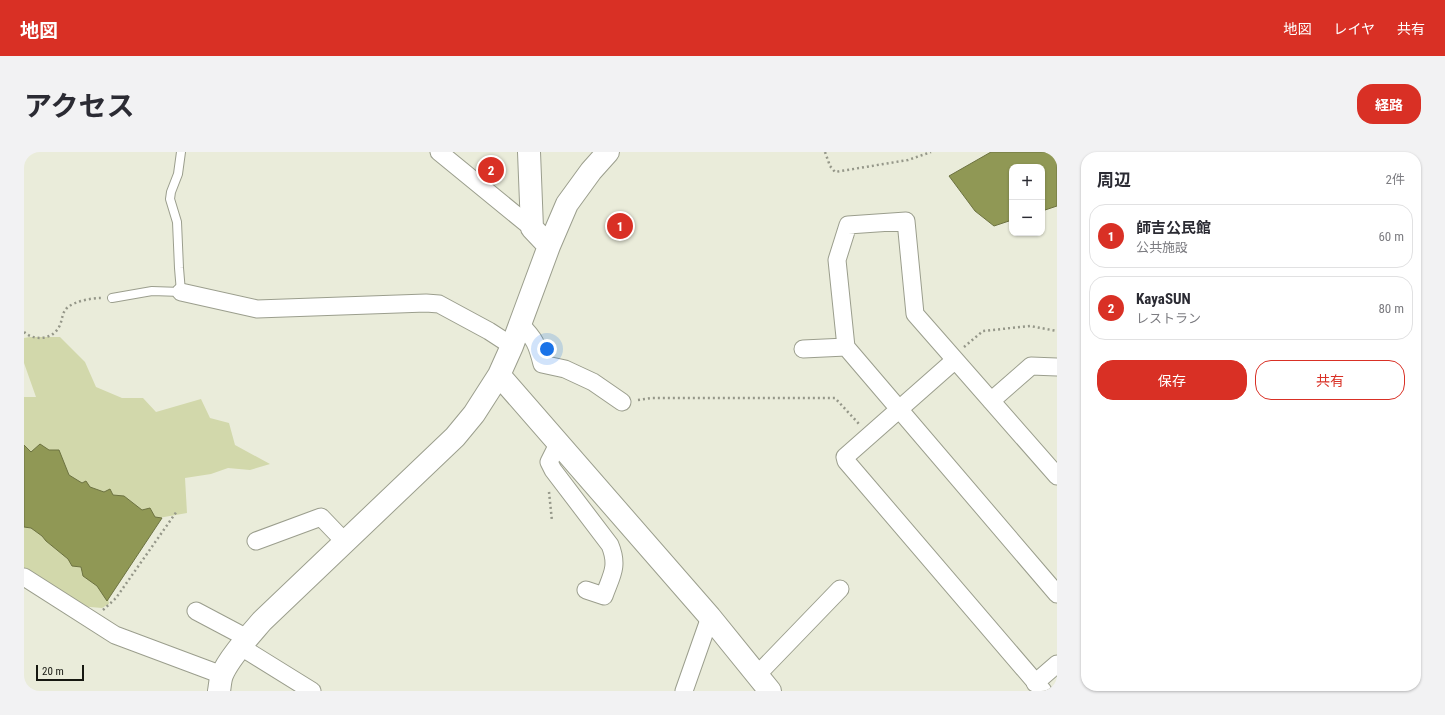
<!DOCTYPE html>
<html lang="ja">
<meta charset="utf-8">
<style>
:root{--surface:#fff;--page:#f2f2f3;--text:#2b2b33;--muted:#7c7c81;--line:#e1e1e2;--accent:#d93025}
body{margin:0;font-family:"Roboto Condensed","Noto Sans JP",sans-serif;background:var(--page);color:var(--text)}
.controls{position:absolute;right:12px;top:12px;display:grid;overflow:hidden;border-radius:8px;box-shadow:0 1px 3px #0004}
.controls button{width:36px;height:36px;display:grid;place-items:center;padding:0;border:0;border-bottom:1px solid var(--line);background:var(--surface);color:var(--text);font:20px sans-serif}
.scale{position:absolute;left:12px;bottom:10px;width:48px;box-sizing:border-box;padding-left:4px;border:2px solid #171811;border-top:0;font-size:11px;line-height:14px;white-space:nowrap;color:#171811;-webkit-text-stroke:3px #eaecda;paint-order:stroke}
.you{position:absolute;left:523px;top:197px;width:14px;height:14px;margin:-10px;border:3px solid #fff;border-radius:50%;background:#1a73e8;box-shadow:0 0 0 6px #1a73e833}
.badge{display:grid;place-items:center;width:26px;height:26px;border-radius:50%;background:var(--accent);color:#fff;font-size:13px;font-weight:700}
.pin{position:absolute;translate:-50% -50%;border:2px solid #fff;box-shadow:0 1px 4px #0006}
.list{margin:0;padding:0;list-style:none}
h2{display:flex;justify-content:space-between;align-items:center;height:52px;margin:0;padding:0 16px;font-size:17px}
h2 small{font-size:13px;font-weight:400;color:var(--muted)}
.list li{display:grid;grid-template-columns:26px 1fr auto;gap:12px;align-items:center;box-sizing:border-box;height:64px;margin:0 8px 8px;padding:0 8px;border:1px solid var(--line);border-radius:16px}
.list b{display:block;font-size:15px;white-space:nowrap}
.list p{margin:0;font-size:13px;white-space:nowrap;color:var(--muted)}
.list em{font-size:13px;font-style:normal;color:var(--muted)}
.actions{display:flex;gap:8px;padding:12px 16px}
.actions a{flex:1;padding:9px 0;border:1px solid var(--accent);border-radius:16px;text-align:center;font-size:14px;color:var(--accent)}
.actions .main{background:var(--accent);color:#fff}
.map{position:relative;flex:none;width:1033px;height:539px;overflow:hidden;border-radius:16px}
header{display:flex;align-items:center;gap:24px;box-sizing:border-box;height:56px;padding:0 20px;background:var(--accent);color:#fff}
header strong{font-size:19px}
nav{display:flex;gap:22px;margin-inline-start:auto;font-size:14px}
.intro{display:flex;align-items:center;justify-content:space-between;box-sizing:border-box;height:96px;padding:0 24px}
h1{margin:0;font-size:28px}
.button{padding:10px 18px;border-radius:16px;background:var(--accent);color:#fff;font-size:14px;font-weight:700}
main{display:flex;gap:24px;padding:0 24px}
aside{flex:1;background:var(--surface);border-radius:16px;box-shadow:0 1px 3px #0004}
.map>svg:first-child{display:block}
.green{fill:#d2d8ab}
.water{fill:#909855;stroke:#6c7241}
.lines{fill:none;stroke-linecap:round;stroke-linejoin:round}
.lane-casing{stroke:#9b9e8d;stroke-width:10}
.street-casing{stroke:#9b9e8d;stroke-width:19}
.secondary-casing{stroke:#9b9e8d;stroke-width:24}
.path{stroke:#959789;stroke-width:2.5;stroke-dasharray:2 3;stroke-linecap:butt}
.lane{stroke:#fff;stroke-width:8}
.street{stroke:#fff;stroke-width:17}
.secondary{stroke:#fff;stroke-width:22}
</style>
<header>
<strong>地図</strong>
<nav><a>地図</a><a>レイヤ</a><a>共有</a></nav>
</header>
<div class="intro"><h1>アクセス</h1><a class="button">経路</a></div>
<main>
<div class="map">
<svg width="1033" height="539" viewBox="0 0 1033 539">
<rect width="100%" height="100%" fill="#eaecda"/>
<path class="green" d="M6,185H36L61,210L72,235L98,246H119L132,260L177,247L186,266L205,271L211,293L246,312L226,318L204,316L187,322L161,326L163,361L123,368L0,300V245H12L0,211V186Z
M0,368L35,391L83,439L85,452L78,456L55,454L0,417Z"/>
<path class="water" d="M967,0H1033V54L1018,59V15H988V68L970,74L951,59L925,24Z
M16,292L25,298H35L45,323L58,331L62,329L66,335L80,340L86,337L89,343L100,344L118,358L126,356L131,365L138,366L83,449L73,434L59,424L57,415L48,414L44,407L22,389L18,384L7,376L0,375V293L7,300Z"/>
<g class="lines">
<g class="lane-casing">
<path id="lane" d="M88,146L128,139L157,140L155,116L153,70L146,47L147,40L154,22L157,0"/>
</g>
<g class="street-casing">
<path id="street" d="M415,0L508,76
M157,140L233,157L402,151L415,152L465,179L488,194
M496,172C511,187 513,192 518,212L541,217L569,230L598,250
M779,197L822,195
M931,208L821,305L822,309L1019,539
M967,249L1007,214L1033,215
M534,292L525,310L529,318L586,393C595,415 587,424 580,444L562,438
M1033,324L891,162L882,69L824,73L813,108L822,195L1033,442
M232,389L297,365L321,390
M0,425L91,483L198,523
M172,459L223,486
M217,495L288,539
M733,523L816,437
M1011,531L1033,512
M660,539L686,465"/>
</g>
<g class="secondary-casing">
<path id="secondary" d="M505,0L508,76L525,94
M475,223L686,465L746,539
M195,539C196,534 196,528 198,523C204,507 226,483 238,469L431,285L450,262L475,223L488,194L525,94L543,52L567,19L584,0"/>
</g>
<path class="path" d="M801,0L806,14L811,20L884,8L907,0
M0,180C10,189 28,188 35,175C39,168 37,161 44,155C52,149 67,146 77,146
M940,195L959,179L1006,174L1033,179
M614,248L628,246H811L835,272
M525,340L528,369
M79,458L92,446L153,359"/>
<use href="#lane" class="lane"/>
<use href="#street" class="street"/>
<use href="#secondary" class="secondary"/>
</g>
</svg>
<div class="controls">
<button>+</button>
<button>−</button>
</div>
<div class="scale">20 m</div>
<div class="you"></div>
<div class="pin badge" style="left:596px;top:74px">1</div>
<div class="pin badge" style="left:467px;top:18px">2</div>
</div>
<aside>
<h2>周辺<small>2件</small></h2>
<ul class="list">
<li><span class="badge">1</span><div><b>師吉公民館</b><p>公共施設</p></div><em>60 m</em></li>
<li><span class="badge">2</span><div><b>KayaSUN</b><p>レストラン</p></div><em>80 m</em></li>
</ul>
<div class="actions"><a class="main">保存</a><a>共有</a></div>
</aside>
</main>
